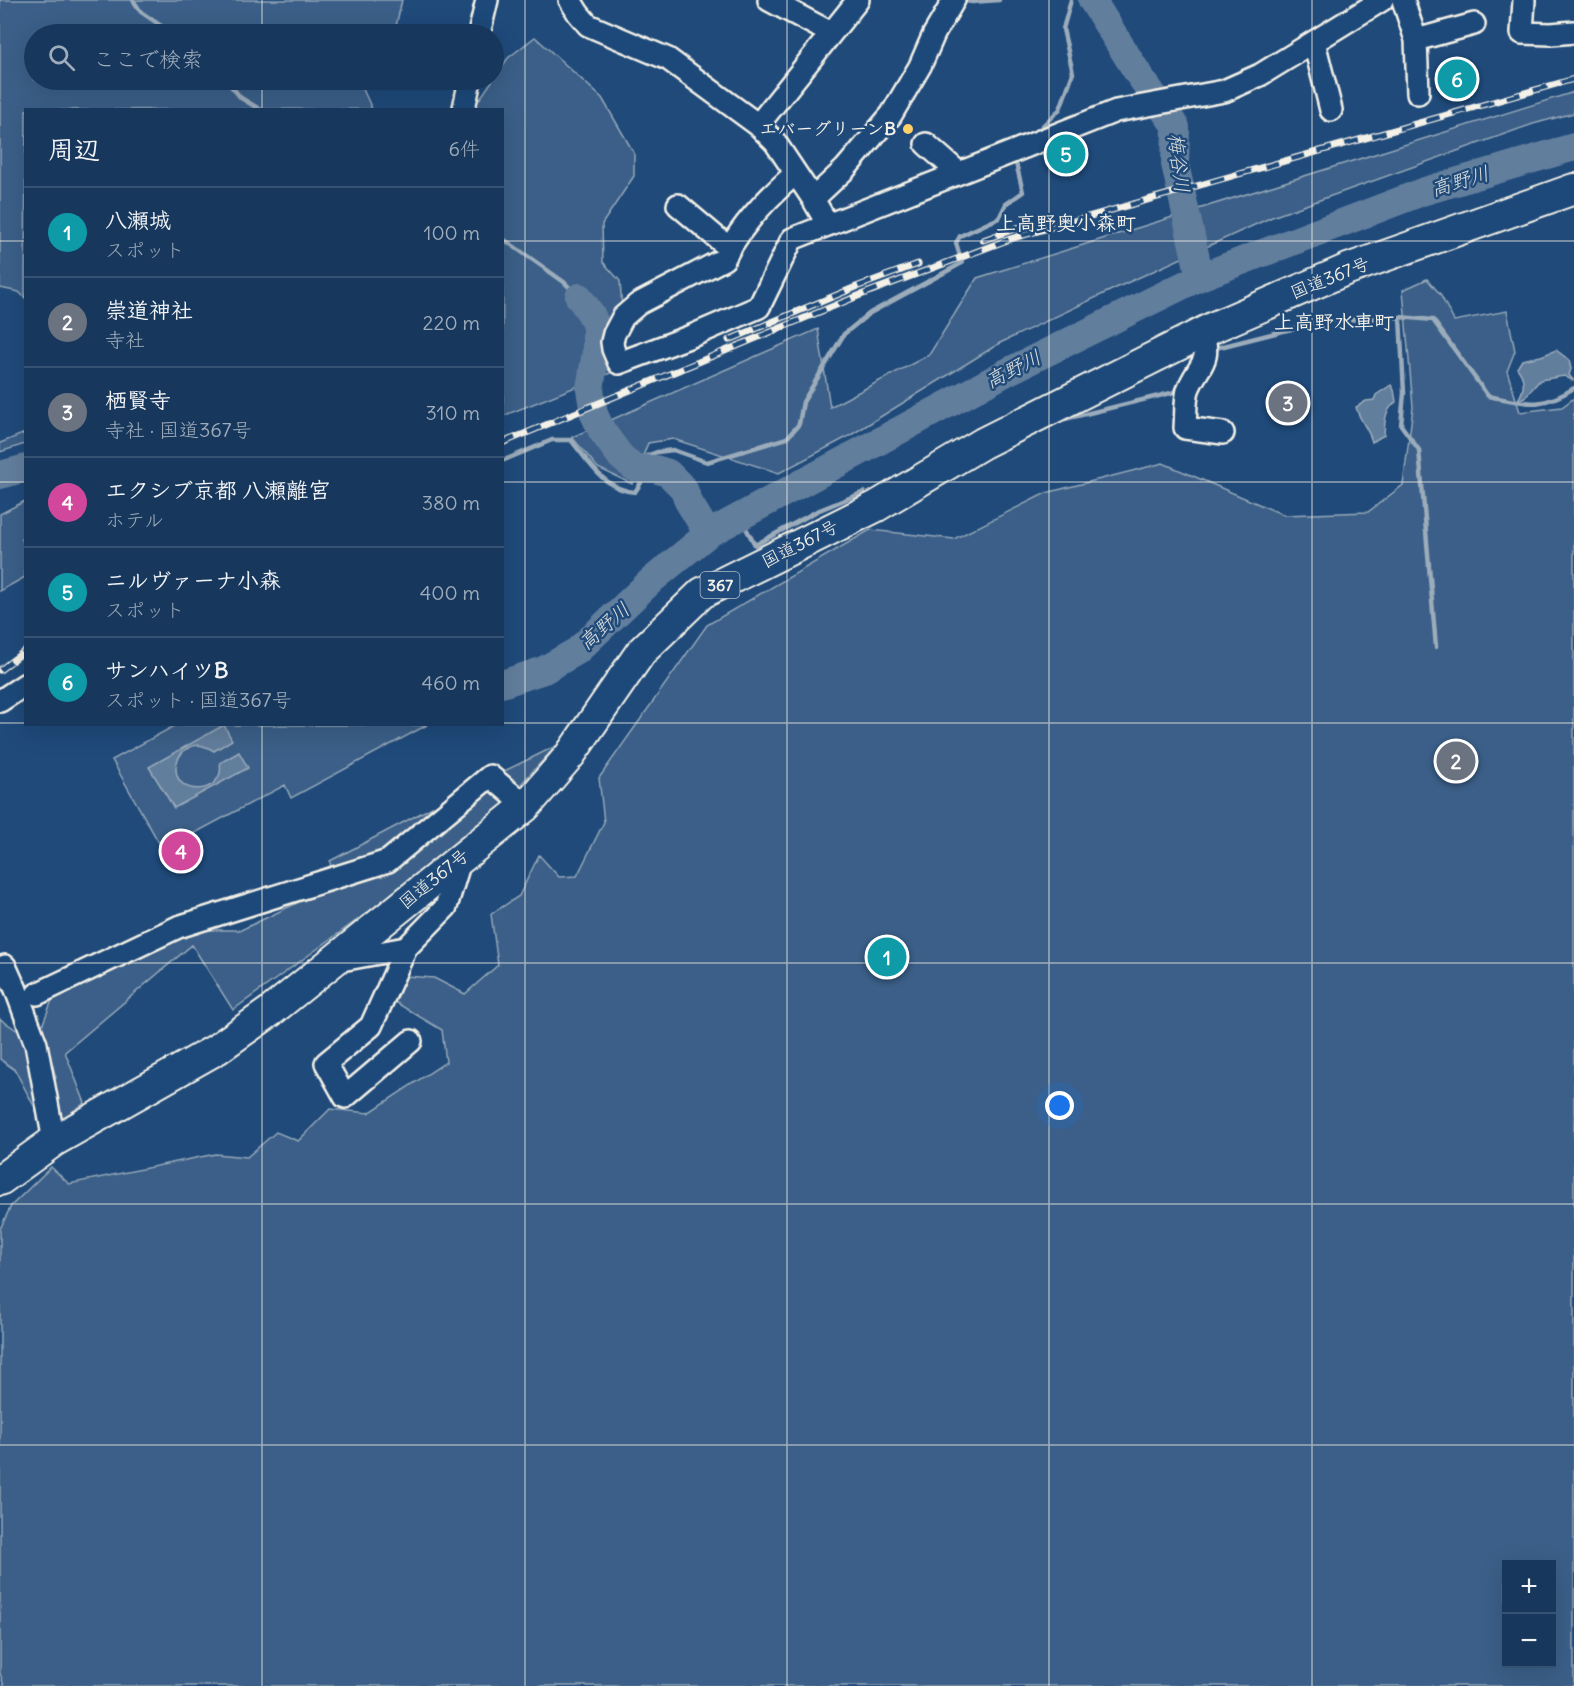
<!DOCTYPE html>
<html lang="ja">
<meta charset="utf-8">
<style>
:root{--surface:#17385c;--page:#244365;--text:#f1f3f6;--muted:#9eacbb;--line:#365272;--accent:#ea580c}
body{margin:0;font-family:Delius,"Klee One",sans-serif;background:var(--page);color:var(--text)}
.controls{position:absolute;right:18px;bottom:18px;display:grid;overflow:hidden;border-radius:0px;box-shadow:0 6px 24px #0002}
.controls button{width:54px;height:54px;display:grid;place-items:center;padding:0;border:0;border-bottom:2px solid var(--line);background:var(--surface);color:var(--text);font:30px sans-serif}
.you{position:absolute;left:1060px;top:1106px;width:21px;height:21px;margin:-15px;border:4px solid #fff;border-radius:50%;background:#1a73e8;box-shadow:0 0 0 9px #1a73e833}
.badge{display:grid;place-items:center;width:39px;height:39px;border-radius:50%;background:var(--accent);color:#fff;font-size:20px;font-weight:700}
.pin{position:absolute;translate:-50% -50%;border:3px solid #fff;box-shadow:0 2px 6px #0006}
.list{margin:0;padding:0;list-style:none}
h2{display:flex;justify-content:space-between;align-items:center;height:78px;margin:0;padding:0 24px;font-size:26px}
h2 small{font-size:20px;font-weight:400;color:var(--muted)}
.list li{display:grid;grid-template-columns:39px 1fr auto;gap:18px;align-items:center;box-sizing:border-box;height:90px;padding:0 24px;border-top:2px solid var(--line)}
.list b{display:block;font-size:22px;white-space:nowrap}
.list p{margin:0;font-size:20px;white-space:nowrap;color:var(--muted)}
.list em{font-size:20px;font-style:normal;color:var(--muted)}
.icon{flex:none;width:33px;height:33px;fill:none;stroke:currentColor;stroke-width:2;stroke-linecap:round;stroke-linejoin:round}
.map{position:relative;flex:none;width:1574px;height:1686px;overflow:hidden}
.search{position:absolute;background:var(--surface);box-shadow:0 6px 24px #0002;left:24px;top:24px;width:480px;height:66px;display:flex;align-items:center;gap:15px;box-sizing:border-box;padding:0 21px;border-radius:33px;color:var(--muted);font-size:22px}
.panel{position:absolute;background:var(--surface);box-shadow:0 6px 24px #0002;left:24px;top:108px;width:480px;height:618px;border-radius:0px}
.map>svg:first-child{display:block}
.green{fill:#3a5f88;stroke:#97a8b8;stroke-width:1.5;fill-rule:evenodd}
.water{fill:#627e9d;stroke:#9cacbb;stroke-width:1.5}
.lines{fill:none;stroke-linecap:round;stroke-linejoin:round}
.stream{stroke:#9cacbb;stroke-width:4.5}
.river{stroke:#627e9d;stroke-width:28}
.minor-casing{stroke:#f4f1e8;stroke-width:26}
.highway-casing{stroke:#f4f1e8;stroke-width:34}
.minor{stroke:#1f4a7a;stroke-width:21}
.highway{stroke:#1f4a7a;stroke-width:30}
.rail-casing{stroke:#f4f1e8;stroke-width:7}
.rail{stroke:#1f4a7a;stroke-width:4.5;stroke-dasharray:14;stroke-linecap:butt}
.grid{fill:none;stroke:#f4f1e8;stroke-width:1.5;stroke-opacity:0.55}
.poi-dot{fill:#ffd166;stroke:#1f4a7a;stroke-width:2}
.labels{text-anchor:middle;stroke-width:5;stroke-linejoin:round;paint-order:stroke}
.shield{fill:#1f4a7a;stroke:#b4bfc7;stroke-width:1.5}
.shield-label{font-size:16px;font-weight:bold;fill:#f4f1e8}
.poi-label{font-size:18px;font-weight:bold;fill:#f4f1e8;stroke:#1f4a7a;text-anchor:end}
.street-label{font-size:18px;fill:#f4f1e8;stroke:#1f4a7a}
.water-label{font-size:20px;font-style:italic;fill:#dee0dd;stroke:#1f4a7a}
.neighbourhood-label{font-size:20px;font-weight:bold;fill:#f4f1e8;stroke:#1f4a7a}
</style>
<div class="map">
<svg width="1574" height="1686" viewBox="0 0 1574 1686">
<rect width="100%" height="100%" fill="#1f4a7a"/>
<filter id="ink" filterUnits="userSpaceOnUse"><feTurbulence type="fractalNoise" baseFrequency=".0167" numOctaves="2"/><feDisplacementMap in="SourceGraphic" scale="12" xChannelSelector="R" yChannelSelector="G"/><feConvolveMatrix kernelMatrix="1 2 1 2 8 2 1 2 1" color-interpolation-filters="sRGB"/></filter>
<g filter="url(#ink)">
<path class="green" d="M0,0H402L396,26L392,34H34V80H366L362,87L372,109L26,110L25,298L19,292L0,288Z
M535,37L602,98L634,153V176L602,224L603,262L620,281L624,336L623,368L503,416L502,110H472L508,58Z
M1574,92V113L1533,124L1272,217L1118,287L1000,343L851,435L779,473L673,439L648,443L632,484L598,468L572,437L818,329L830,407L929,355L977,278Z
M1427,279L1440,294L1454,321L1507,311L1515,351L1507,371L1520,412L1562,407L1574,398V1686H4L0,1673V1229L11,1206L51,1167L69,1184L215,1154L247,1157L276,1132L298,1141L330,1109L369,1113L446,1062L442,1030L393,1001L405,976L434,978L465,994L498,965L491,914L519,896L539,855L559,877L577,876L604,822L599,778L707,625L870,530L954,539L1046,493L1163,463L1284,515L1368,512L1403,485L1413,407L1403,290ZM1506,1564H1552V1664H1506Z
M25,433V444L0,452V443Z
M25,501V537L22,539L25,546V577L0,591V514Z
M176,725H427L291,798L285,785L163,850L112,760Z
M556,746L500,807L386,899L233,1010L192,945L65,1052L85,1103L46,1129L15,1070L0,1059V1019L18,1031L38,1081L56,1078L42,1026L54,995L192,930H241L332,886L330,861L459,793Z"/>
<path class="water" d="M1556,350L1569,360L1571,369L1569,375L1574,381L1564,376L1540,380L1525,397L1517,401C1525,390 1526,379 1517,368L1522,360L1541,356Z
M1391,385L1394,390L1396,402C1384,411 1385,421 1384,435L1372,442C1369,429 1359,420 1356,407L1366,401L1374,400L1376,395Z
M224,725L232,740L214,751C206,746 196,743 188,748C181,752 177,759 176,767C175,799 226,794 220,763L239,752L248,768L174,808L149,767Z"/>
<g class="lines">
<path class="stream" d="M133,0L141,12L173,34
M961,0L972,2L999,0
M226,80L241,98L261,110
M1035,133L1060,109L1073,73L1063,29L1071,0
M502,238L564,282L579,297
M1400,317L1404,393L1401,425L1419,450L1436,647
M1212,349L1323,321L1400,317L1433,320L1488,396C1525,403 1541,410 1574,388
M1065,419L1175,392L1182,381
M502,461L552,440H571C589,462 604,490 635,492L642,481L643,457L657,452L673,450L707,462L787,438L799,424L803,402L844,334L870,313L962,263L956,243L960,236L999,218L1006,204L1023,192L1016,163
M740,517L755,545L817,511L864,492"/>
<path class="river" d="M1092,0L1139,75L1176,127L1175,164L1200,277
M579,297L591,314L596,326V352L590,389L594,414L602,431L621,457L635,468L655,469L668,473L684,489L688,501L708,534
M0,475L26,468
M502,684L544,670L577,651L652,580L708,534L1007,372L1200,277L1425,191L1574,147"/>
<g class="minor-casing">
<path id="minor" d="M570,0L578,13L588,25L668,59L758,125L775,142L813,199L828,225
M769,0L831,33
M1403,0L1416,40L1418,93
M1524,0L1522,33L1551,34L1574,32
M479,34L487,0
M1416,40L1474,24
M1314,42L1331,110
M464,108L470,80
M758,125L858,0
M926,144L959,173
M795,174C767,198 740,226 724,259L638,304L623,317L614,334L612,342L613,349L619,363L694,335L759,307L792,239L1116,111L1224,91L1260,75L1382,0
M813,199L845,169L891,115L920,66L934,34L954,0
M678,205L729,248
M1202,333C1213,362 1197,366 1188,390C1185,401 1186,416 1185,428L1223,433
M0,701L26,684
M336,961L406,948
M0,969L5,966L13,984
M15,987L26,1017
M37,994L178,927L388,861L490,776L526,806
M27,1020L36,1044L54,1141
M411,1041L345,1097L326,1063L371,1026L406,948L446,907L461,858"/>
</g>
<g class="highway-casing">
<path id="highway" d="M0,1180L54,1141L217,1049L271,1011L526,806L570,755L641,652L702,593L877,506L983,443L1216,326L1348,269L1574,189"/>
</g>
<use href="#minor" class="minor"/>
<use href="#highway" class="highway"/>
<g class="rail-casing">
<path id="rail" d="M983,240L1023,226
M729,340L856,287L918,264
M502,443L858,296L1010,239L1574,79
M0,670L26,650"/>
</g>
<use href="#rail" class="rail"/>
</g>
</g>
<path class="grid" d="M262,0V34M525,0V1686M787,0V1686M1049,0V1686M1312,0V1686M262,80V110M0,241H26M502,241H1574M0,482H26M502,482H1574M0,723H26M502,723H1574M262,724V1686M0,963H1574M0,1204H1574M0,1445H1574"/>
<circle class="poi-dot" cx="908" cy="129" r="6"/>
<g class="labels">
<rect class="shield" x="700.5" y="572" width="39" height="26" rx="4.5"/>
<g class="shield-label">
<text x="720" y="591">367</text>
</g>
<g class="poi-label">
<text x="896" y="135">エバーグリーンB</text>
</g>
<g class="street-label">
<text transform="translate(1330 278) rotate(-22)" y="6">国道367号</text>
<text transform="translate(800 544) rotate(-27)" y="6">国道367号</text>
<text transform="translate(434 879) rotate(-39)" y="6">国道367号</text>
</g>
<g class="water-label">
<text transform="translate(1179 163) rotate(83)" y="7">梅谷川</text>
<text transform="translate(1460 181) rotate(-17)" y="7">高野川</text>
<text transform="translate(1013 369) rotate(-27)" y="7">高野川</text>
<text transform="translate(604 626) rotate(-41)" y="7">高野川</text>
</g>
<g class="neighbourhood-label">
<text x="1066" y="230">上高野奥小森町</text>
<text x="1334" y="329">上高野水車町</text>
</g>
</g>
</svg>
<div class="controls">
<button>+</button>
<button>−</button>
</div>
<div class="you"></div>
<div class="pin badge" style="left:887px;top:957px;background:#0f9aa8">1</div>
<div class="pin badge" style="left:1456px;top:761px;background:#6b7280">2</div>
<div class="pin badge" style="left:1288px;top:403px;background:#6b7280">3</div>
<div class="pin badge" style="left:181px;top:851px;background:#d1479c">4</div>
<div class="pin badge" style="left:1066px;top:154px;background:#0f9aa8">5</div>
<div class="pin badge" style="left:1457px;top:79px;background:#0f9aa8">6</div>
<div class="search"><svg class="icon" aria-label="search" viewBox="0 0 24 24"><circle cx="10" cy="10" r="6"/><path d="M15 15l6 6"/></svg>ここで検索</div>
<section class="panel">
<h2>周辺<small>6件</small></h2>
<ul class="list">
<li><span class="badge" style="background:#0f9aa8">1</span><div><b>八瀬城</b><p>スポット</p></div><em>100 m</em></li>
<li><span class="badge" style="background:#6b7280">2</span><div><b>崇道神社</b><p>寺社</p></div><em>220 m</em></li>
<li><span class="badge" style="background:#6b7280">3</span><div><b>栖賢寺</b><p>寺社 · 国道367号</p></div><em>310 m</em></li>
<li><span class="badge" style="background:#d1479c">4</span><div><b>エクシブ京都 八瀬離宮</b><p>ホテル</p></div><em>380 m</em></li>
<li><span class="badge" style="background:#0f9aa8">5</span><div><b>ニルヴァーナ小森</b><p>スポット</p></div><em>400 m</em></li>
<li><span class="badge" style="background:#0f9aa8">6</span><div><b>サンハイツB</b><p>スポット · 国道367号</p></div><em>460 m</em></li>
</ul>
</section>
</div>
